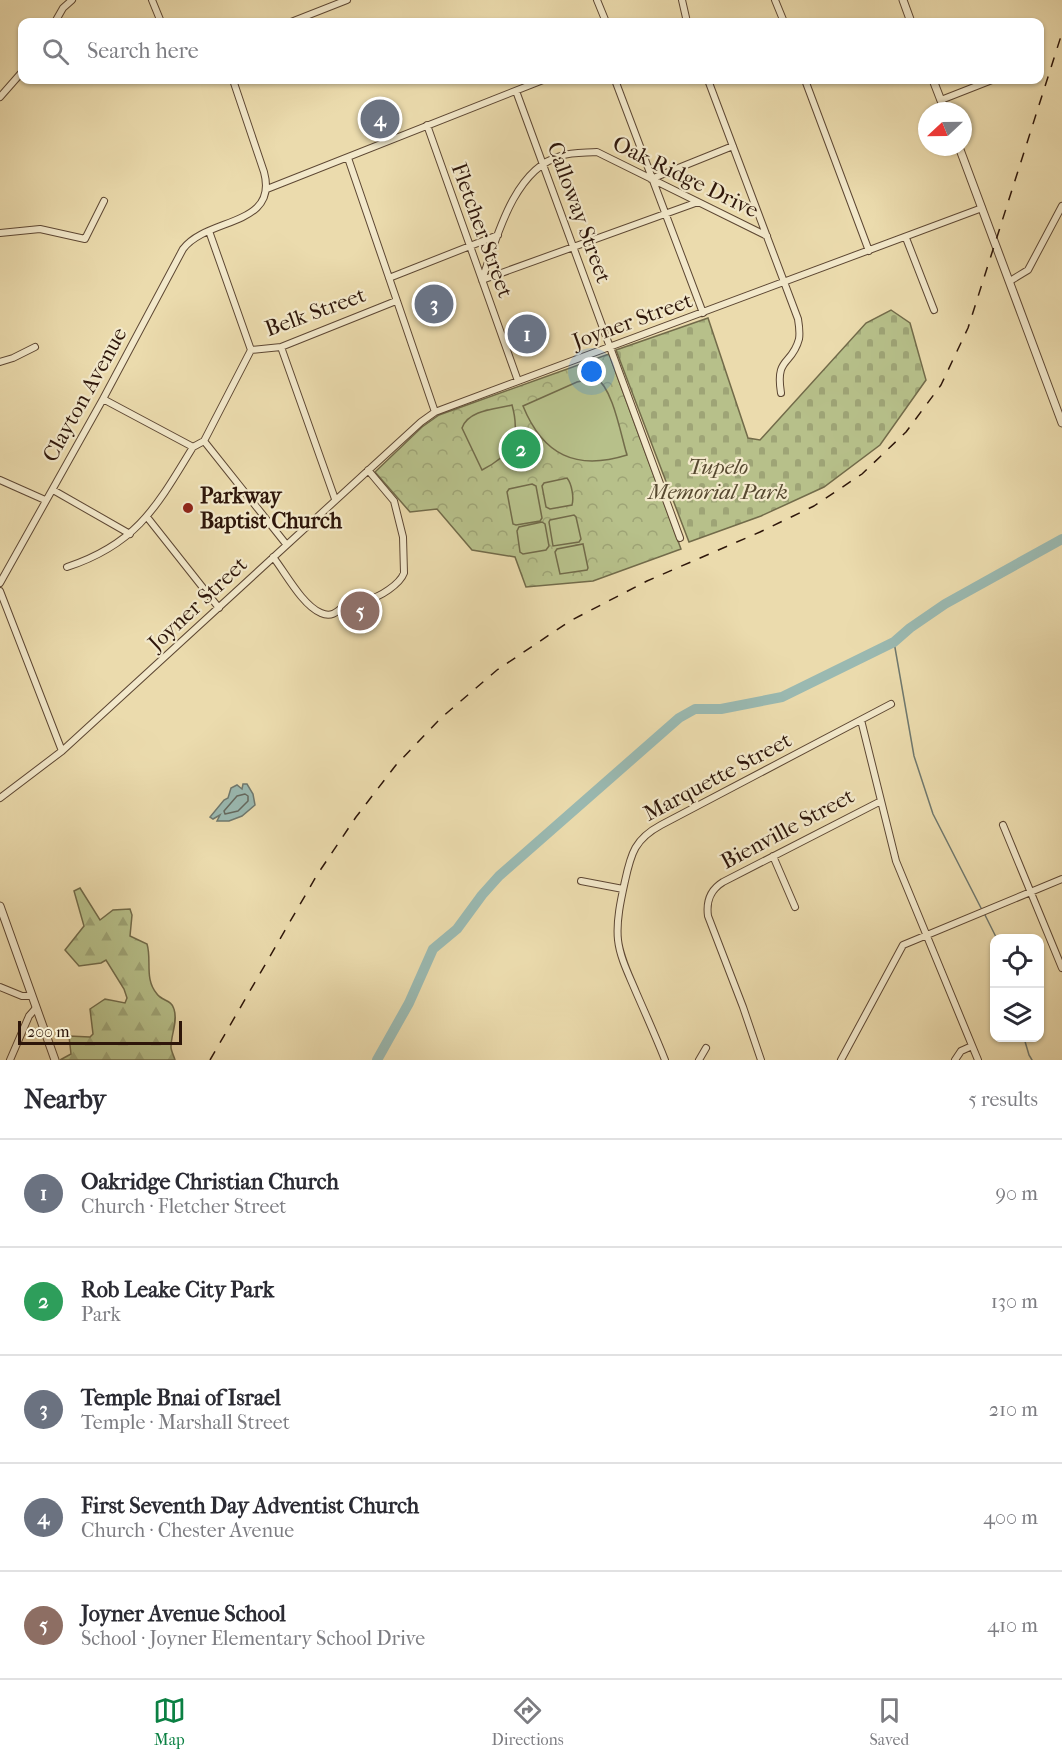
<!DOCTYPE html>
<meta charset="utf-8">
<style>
:root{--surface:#fff;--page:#f2f2f3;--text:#2b2b33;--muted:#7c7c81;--line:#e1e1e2;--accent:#0b8043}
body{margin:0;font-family:"IM FELL French Canon",serif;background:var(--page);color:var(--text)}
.controls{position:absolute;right:18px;bottom:18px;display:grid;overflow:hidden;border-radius:12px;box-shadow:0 2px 4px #0004}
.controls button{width:54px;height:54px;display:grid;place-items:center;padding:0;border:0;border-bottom:2px solid var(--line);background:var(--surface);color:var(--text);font:30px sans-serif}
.compass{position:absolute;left:918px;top:102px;width:54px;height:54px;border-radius:50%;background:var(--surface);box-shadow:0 2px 4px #0004;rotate:248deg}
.scale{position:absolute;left:18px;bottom:15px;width:164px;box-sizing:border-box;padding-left:6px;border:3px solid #2e160a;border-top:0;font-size:16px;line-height:21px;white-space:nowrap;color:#2e160a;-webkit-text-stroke:4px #f2e8ca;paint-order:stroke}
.you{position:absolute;left:592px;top:372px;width:21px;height:21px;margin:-15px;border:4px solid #fff;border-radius:50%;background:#1a73e8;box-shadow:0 0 0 9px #1a73e833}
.badge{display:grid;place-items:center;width:39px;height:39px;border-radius:50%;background:var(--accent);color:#fff;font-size:20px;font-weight:700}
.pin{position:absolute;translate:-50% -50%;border:3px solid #fff;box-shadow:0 2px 6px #0006}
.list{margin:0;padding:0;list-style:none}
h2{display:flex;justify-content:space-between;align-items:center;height:78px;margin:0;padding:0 24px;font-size:26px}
h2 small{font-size:20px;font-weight:400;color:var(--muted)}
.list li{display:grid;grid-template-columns:39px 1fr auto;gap:18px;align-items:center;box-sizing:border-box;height:108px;padding:0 24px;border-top:2px solid var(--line)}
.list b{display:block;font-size:22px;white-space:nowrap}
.list p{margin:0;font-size:20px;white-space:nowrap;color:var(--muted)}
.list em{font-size:20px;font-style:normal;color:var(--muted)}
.icon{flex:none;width:33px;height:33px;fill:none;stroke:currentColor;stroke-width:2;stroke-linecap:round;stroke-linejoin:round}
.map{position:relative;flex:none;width:1062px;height:1060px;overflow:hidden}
.search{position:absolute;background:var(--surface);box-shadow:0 2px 4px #0004;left:18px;right:18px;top:18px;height:66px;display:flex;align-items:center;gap:15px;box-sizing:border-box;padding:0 21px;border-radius:12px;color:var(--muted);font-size:22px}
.sheet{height:618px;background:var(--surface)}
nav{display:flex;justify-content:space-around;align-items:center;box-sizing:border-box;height:84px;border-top:2px solid var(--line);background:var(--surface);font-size:16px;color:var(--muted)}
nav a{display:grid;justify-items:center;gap:3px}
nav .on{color:var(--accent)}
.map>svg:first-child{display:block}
.forest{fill:url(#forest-firs);stroke:#726b4a;stroke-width:1.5}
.cemetery{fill:url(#cemetery-stones);stroke:#726b4a;stroke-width:1.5}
.park{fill:url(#park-crowns);stroke:#726b4a;stroke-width:1.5}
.pitch{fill:#b7c08a;stroke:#726b4a;stroke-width:1.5}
.water{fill:#9ab9b1;stroke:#6f786e;stroke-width:1.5}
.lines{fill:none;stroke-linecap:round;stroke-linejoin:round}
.shore{stroke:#64685e;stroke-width:1.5}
.stream{stroke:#6f786e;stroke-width:1.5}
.river{stroke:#9ab9b1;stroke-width:10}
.minor-casing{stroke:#5d4733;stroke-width:8}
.tertiary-casing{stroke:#5d4733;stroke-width:9}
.minor{stroke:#f2e8ca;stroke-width:6}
.tertiary{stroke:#f2e8ca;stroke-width:7}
.rail{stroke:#2e160a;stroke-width:1.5;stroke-dasharray:10 10;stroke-linecap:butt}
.poi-dot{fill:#8f2418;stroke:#f2e8ca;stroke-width:2}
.labels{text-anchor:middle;stroke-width:4.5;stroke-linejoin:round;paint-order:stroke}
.street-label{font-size:22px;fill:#2e160a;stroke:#f2e8ca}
.park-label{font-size:22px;font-style:italic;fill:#574930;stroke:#f2e8ca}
.poi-label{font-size:22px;font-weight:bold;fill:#2e160a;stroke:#f2e8ca;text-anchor:start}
</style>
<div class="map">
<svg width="1062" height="1060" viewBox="0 0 1062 1060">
<defs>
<pattern id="forest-firs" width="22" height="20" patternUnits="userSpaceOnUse" patternTransform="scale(1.5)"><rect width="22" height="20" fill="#b7c08a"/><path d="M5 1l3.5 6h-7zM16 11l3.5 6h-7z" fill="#9ea476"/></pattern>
<pattern id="cemetery-stones" width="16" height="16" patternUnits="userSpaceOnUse" patternTransform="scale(1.5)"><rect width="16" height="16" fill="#b7c08a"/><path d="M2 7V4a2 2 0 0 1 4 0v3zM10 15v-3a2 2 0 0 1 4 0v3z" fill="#9ea476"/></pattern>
<pattern id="park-crowns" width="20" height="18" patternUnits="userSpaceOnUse" patternTransform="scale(1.5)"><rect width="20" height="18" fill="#b7c08a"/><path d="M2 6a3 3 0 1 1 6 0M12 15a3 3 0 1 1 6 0" fill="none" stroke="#9ea476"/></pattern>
</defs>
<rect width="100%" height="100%" fill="#ebdbad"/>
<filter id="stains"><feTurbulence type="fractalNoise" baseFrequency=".00333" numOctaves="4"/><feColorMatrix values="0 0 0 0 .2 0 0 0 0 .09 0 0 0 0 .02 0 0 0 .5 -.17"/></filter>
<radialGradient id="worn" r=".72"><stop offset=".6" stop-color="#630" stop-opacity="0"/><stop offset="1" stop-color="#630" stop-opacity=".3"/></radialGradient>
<path class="forest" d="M80,888L100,920L113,910L130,909L132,915L130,936L147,944C152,960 144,979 157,994C162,1001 172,1000 174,1009C178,1022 171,1034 171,1047C171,1051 174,1056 175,1060H60L71,1054L69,1036L90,1037L93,1034L90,1009L105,999L125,1003L127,998L124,989L106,960L101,963L79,966L65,950L84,926L74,891Z"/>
<path class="cemetery" d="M891,310L910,323L926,380L880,445L824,487L761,516L689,542L616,350L708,318L748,438L760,440L866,323Z"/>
<path class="park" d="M609,354L681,549L593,581L526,587L515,557L472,550L437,509L410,512L375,472L422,427L439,415Z"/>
<path class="pitch" d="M596,378C613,388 621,436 627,455C576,471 543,455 523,406L577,382Z
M512,405C521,437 512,455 482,470L462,428C468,410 496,409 512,405Z
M567,478C572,484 574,498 572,505L550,509L546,507L542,486L544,483Z
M532,484L536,486L542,518L540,521L516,525L513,524L507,492L509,489Z
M574,515L576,517L581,539L579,542L553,546L549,522L550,520Z
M542,522L545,524L549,546L546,550L523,554L520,552L517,531L519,527Z
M583,544L588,568L587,570L560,574L555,552L557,549Z"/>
<path class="water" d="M243,784H247L253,794L255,805L242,816L229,821H217L220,815L213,819L210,817L224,800L228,798L231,788L237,785L242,789Z"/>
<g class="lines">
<path class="shore" d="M245,794L248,796V801L238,811L225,814L224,811L237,796Z"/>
<path class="stream" d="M894,642L914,756L933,814L981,908
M984,913L997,939
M1024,1038L1029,1055L1032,1060"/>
<path class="river" d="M377,1060L409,1003L433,949L457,929L482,895L499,876L679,718L695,709H721L782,697L894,642L910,628L945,604L1062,539"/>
<g class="minor-casing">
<path id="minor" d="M152,0L161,22
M597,0L606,22
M682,0L687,22
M775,0L784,22
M55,22L63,8L72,0
M291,22L347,0
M615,80L703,313
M708,80L798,319C799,325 800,333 799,339C792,366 775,356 781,393
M805,80L869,251
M516,91L680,538
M0,97L22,72
M941,100L992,80
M427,125L518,381
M348,158L435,412
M651,179L733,146
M267,189L543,80
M209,231L251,350
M0,233L40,229L85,239L104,201
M906,238L934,310
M389,278L498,235
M482,280C496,239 514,168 561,156C572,152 585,153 597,152L767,236
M482,280L698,202
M1010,281L1028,270L1062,206
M281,347L335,499
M0,362L13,358L35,347
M103,399L193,447
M204,441L286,544
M0,480L45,500
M53,490L130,534
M147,517L219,608
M273,557C285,572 302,605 321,613C334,619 340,608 349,602C355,599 361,600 368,599C379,598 400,584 404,573L403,537L394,501L368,470
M67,567C137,544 157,506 193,447L204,441L251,350L281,347L396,301
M0,583L103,399L183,249C207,217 279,227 264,172L233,80
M0,591L62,751
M861,720L896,861L978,1060
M0,798L62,751L421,422L435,412L982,208
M1003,825L1062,968
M773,856L795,907
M581,881L623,889
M0,987L22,996H32
M10,1060L29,1016L36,1008
M665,1060C656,1037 646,1015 636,992C629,975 620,958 618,940C616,921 621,899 625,881C631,853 635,839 661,825L891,704
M699,1060L706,1048
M761,1060L743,1007L708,916C706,901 710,890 723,882L881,801
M841,1060L903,945L1062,879
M955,1060L961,1051L972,1046"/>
</g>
<g class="tertiary-casing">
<path id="tertiary" d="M903,0L911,22
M933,80L945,111
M959,147L1062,423
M0,906L55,1060"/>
</g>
<use href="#minor" class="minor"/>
<use href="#tertiary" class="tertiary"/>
<path class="rail" d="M210,1060L317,875L356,817L396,765L441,718L497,670L570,621L647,581L760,532L814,506L862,474L906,432L941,385L968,328L1062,33"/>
</g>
<circle class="poi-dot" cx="188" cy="508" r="6"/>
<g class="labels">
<g class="street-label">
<text transform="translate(686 176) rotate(26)" y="8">Oak Ridge Drive</text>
<text transform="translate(580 212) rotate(70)" y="8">Calloway Street</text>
<text transform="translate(483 230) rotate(70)" y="8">Fletcher Street</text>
<text transform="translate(315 311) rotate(-20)" y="8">Belk Street</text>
<text transform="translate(632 320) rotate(-20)" y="8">Joyner Street</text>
<text transform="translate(84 394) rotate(-61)" y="8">Clayton Avenue</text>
<text transform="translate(197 603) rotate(-43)" y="8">Joyner Street</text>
<text transform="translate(717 776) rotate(-28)" y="8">Marquette Street</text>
<text transform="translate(787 828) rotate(-28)" y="8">Bienville Street</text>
</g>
<g class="park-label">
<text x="718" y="474">Tupelo<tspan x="718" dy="25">Memorial Park</tspan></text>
</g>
<g class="poi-label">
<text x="200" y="503">Parkway<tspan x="200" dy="25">Baptist Church</tspan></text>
</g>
</g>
<rect width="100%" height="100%" filter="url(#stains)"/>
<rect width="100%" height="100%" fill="url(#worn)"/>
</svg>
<div class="controls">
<button><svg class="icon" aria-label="locate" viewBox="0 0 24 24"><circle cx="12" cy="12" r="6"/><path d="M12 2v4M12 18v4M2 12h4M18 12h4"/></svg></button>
<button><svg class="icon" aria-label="layers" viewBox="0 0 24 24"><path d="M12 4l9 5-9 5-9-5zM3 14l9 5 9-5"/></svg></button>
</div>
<svg class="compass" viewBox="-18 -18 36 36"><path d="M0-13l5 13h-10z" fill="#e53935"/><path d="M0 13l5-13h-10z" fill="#7c7c81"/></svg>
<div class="scale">200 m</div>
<div class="you"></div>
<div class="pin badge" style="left:527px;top:334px;background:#6b7280">1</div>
<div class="pin badge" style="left:521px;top:449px;background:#2e9e5b">2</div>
<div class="pin badge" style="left:434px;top:304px;background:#6b7280">3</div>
<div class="pin badge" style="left:380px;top:119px;background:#6b7280">4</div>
<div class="pin badge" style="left:360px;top:611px;background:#8d6e63">5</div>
<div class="search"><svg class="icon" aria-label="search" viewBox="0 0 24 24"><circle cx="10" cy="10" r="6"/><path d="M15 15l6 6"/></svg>Search here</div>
</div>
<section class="sheet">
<h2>Nearby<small>5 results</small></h2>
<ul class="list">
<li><span class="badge" style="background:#6b7280">1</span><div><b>Oakridge Christian Church</b><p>Church · Fletcher Street</p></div><em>90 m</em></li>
<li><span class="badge" style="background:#2e9e5b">2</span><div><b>Rob Leake City Park</b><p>Park</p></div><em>130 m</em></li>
<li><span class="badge" style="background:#6b7280">3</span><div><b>Temple Bnai of Israel</b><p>Temple · Marshall Street</p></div><em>210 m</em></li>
<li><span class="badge" style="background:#6b7280">4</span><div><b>First Seventh Day Adventist Church</b><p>Church · Chester Avenue</p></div><em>400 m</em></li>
<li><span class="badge" style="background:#8d6e63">5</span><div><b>Joyner Avenue School</b><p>School · Joyner Elementary School Drive</p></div><em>410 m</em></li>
</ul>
</section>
<nav>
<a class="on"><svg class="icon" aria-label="map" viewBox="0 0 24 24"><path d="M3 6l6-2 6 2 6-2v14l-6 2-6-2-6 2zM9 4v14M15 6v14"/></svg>Map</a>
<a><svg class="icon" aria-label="directions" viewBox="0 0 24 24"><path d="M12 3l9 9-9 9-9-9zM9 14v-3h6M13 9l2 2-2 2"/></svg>Directions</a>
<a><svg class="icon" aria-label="saved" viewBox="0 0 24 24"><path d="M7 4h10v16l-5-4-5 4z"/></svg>Saved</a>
</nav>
